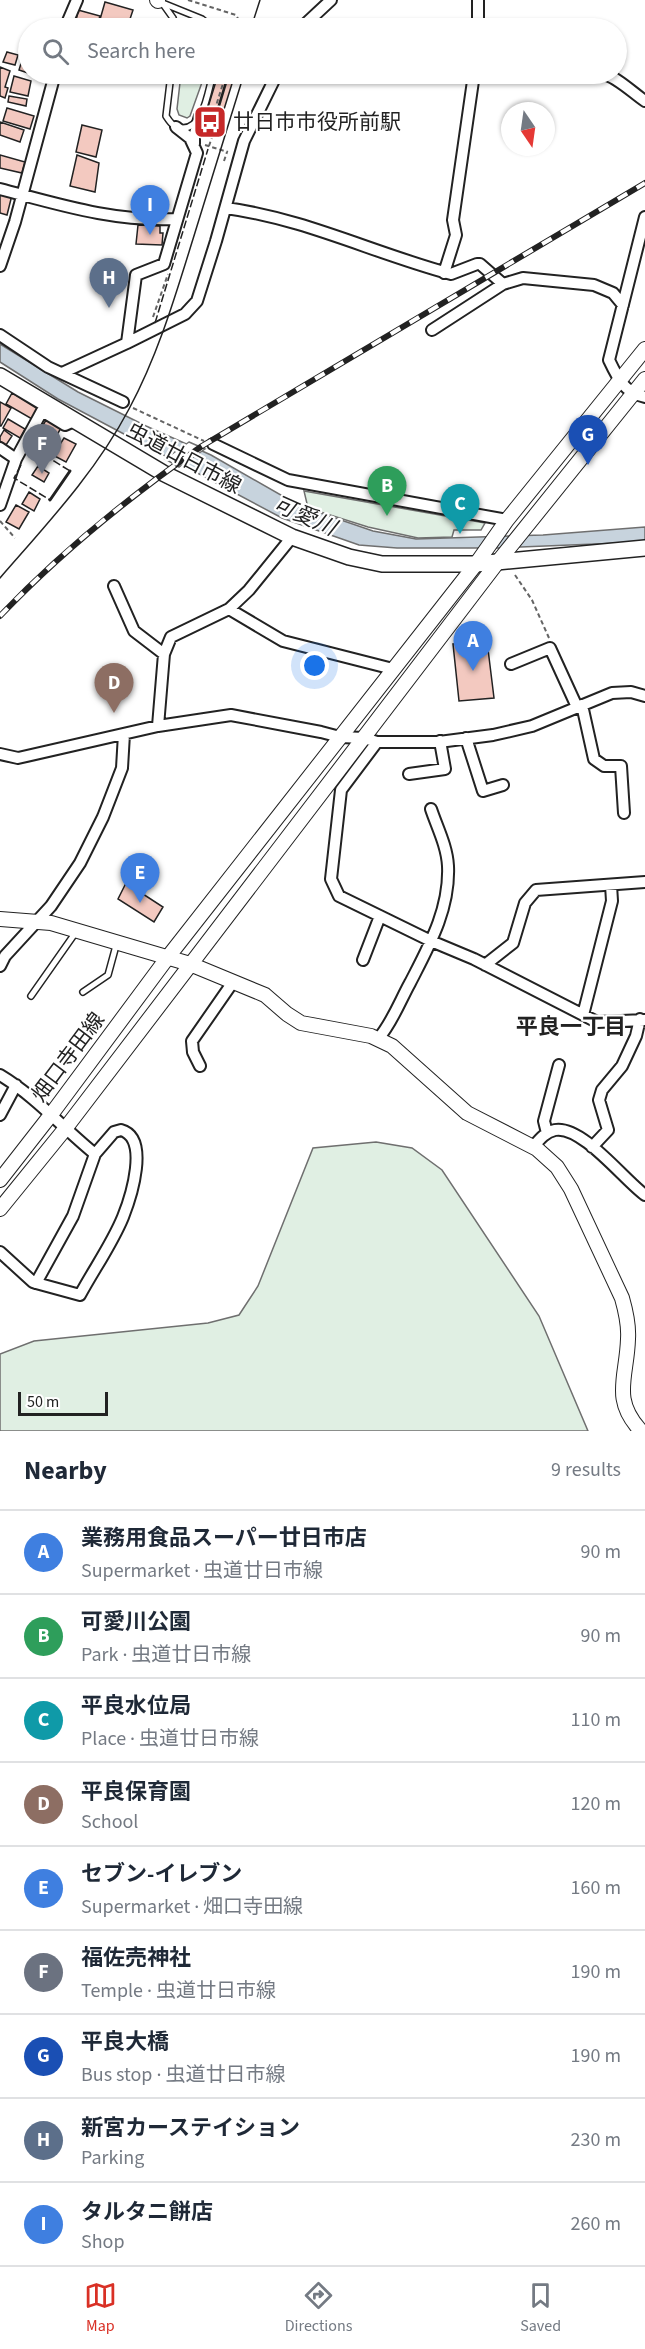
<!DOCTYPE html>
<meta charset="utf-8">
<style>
:root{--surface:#fff;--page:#f6f6f7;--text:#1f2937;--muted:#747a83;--line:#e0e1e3;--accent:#d93025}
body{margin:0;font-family:"Source Sans 3","Noto Sans JP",sans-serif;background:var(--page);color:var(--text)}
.compass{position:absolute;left:501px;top:102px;width:54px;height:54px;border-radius:50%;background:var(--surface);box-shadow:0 2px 4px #0004;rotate:167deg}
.scale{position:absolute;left:18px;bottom:15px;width:90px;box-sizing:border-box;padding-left:6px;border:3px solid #222;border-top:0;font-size:16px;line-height:21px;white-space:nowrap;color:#222;-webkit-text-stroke:4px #fff;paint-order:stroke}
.you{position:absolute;left:315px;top:666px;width:21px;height:21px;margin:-15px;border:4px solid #fff;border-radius:50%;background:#1a73e8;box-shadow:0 0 0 9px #1a73e833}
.badge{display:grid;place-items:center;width:39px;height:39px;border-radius:50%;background:var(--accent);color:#fff;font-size:20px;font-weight:700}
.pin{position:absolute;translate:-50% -50px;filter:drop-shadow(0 2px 3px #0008)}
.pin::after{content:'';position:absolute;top:32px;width:21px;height:18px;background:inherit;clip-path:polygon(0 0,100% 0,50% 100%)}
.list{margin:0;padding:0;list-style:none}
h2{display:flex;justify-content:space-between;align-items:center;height:78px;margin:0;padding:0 24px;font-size:26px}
h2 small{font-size:20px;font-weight:400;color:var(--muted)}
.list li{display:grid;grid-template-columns:39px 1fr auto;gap:18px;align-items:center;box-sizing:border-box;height:84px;padding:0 24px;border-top:2px solid var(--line)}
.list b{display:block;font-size:22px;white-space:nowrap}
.list p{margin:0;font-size:20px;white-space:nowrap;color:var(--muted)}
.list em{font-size:20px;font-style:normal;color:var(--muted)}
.icon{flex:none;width:33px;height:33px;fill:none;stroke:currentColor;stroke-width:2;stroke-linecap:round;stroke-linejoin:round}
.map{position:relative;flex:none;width:645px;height:1431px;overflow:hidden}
.search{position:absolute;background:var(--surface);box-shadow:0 2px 4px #0004;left:18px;right:18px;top:18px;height:66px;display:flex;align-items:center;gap:15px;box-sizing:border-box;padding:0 21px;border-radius:33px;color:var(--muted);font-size:22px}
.sheet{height:834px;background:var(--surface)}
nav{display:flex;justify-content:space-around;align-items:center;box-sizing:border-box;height:84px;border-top:2px solid var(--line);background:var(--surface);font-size:16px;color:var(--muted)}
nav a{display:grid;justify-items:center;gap:3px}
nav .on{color:var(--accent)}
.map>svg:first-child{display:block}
.green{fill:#e0efe3;stroke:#6f6f6f;stroke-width:1.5}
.water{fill:#c7d3dd;stroke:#6f6f6f;stroke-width:1.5}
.pier{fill:#fff;stroke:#6f6f6f;stroke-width:1.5}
.building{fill:#f3c9c0;stroke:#222;stroke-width:1.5}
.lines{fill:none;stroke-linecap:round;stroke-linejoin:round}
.service-casing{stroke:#222;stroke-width:8}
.minor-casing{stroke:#222;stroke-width:14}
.tertiary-casing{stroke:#222;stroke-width:16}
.secondary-casing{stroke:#222;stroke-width:18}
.path{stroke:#646464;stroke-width:2;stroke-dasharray:4.5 3;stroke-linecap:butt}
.service{stroke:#fff;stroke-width:5}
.minor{stroke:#fff;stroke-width:10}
.tertiary{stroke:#fff;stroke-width:14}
.secondary{stroke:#fff;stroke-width:15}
.tram{stroke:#222;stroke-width:1.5}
.rail-casing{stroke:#222;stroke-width:6}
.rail{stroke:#fff;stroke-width:4;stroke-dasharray:11;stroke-linecap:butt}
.fence{stroke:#222;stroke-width:1.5;stroke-dasharray:8 3;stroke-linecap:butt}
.wall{stroke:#222;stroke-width:3}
.labels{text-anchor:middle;stroke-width:4.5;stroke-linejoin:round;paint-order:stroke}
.poi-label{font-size:21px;fill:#222;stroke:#fff;text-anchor:start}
.street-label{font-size:21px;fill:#222;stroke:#fff}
.water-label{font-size:22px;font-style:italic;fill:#222;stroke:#fff}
.neighbourhood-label{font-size:22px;font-weight:bold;fill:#222;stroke:#fff}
</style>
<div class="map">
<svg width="645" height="1431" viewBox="0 0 645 1431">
<rect width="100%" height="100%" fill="#fff"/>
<path class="green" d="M181,74H205L190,116L187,118L179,115L177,109Z
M304,491L485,523L481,530H454L452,537L418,538L368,527L308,508Z
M376,1142L412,1148L442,1170L539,1316L588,1431H0V1354L34,1341L208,1323L239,1315L258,1286L313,1148Z"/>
<path class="water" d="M0,344L78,392L146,426L211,455L300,506L373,531L416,539L543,535L645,527V542L498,548H397L359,545L282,518L58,399L0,362Z"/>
<path class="pier" d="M189,442L205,449L179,467L165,459Z"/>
<path class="building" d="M105,2L133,10L127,28H115L99,23Z
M78,10L100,16L96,28L75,26Z
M7,52L18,55L15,65L3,62Z
M23,57L28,59V73L19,70Z
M0,67L10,71L5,87L8,88L5,98L0,96Z
M228,74H235L216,135L210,133Z
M14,76L31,81L28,96L10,92Z
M217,78L227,81L211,134L201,130Z
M9,96L27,99L26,106L8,102Z
M7,108L34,116L30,129L3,121Z
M0,122L24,130L20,142L0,135Z
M82,125L102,130L96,157L76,152Z
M0,155L25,162L22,173L0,168Z
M77,155L99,163L95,192L70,186Z
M0,191L12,195L7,215L0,213Z
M138,225L160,226V233H163L162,245L136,244Z
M12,393L38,409L32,419L6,404Z
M0,402L11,408L1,426H0Z
M8,419L25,429L20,438L3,428Z
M46,420L61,428L54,440L39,432Z
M4,430L12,436L6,445L0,441V437Z
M64,438L76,444L66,462L45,451L48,445L57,449Z
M38,466L49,473L44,482L32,475Z
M29,492L40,499L34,511L22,504Z
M16,505L29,512L19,529L6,522Z
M487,641L494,698L459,701L453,644Z
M126,883L163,907L154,922L118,899Z"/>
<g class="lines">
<g class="service-casing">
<path id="service" d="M160,2L202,19L213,28
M163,4L173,18L176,28
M193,28L200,25H208
M171,74L166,116C170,122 173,127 181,128C204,130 208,90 213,74
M83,992L108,975L117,942
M31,996L76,932"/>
</g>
<g class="minor-casing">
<path id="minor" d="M478,0V28
M65,28L77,0
M301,28L331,0
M603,74C616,76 633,93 645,101
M194,144V137L200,116
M0,189C61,205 114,222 177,219
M226,208C306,219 373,253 451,274L477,264H480L503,284L523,278L594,285L613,293L623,305
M645,217L609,360C618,379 624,392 645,397
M0,266L15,222L55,74
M444,273L456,235L453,220L474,74
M432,330L503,284
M0,335L48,367L123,402
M127,343L185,314L197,301L216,241L244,141L277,74
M62,373L127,343L136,275L164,264L197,153L190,138L176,127
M213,444L288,480L507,520
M0,448L16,459
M0,505L16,459L42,411L65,425L74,421
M114,586L134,631L164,654
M229,609L283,641L393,669
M511,664L550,648L577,707
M582,705L594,759L604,766H621L624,813
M158,726L164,654L171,637L229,609L249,590L292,537
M466,738L483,791L503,785
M377,742L341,790L331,879L339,896L431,941L474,959L597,1022L645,1020
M0,754L18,758L158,726L231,715L321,732L340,737L364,738L377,742H439L493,735L532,726L612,693L631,692L645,696
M409,774L445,769L440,741
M363,960L380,916
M485,965L513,943L525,903L536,890L645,882
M0,966L5,956L51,906L80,863L103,817L122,768L124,734
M583,1015L612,901L611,885
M378,1039C392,1023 400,1001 410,983C429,946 450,909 448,866C447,846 437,827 431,809
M200,1066L193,1052L192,1041L233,982
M0,1075C35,1096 63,1128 95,1154
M0,1115L16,1085
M547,1133L544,1121L559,1065
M533,1147C539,1140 545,1132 555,1130C582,1125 624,1180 645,1195
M592,1147L608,1130L599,1100L602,1090L622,1066L636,1036L640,1019
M0,1252L33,1282L36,1283L80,1295C94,1269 112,1244 123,1217C131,1197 150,1138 121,1130L114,1132L95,1154L73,1216L36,1283"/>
</g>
<g class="tertiary-casing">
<path id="tertiary" d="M157,0L158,1
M0,919L51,923L190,964L265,995L287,1014L301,1023L371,1036L392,1046L467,1113L537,1149L557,1167L571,1189L622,1298C626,1312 629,1325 628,1339C627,1377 611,1399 641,1431
M0,1180L50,1116L168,957L476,564L507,520L645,349
M0,1209L65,1129L497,563L645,379"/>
</g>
<g class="secondary-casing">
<path id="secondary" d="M0,376L163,473L292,537L349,557L382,564H476L645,548"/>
</g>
<path class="path" d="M188,0L236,15L241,24L240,28
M210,125L226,74
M205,145L228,152
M209,146L213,134
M224,161L227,152
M153,317L168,274
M133,408L204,441
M0,521L15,538
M515,575L532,600L549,638"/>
<use href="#service" class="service"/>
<use href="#minor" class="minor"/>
<use href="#tertiary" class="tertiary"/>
<use href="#secondary" class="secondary"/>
<path class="tram" d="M251,28L260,0
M0,578C46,525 96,472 129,409C158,355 175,297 193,239C210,184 227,129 244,74"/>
<g class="rail-casing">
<path id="rail" d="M0,616C62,551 129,497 202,446L645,183"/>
</g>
<use href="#rail" class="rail"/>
<path class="fence" d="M155,323L208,149
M27,448L28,445L70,471
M21,465L14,478L50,500"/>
<path class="wall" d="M50,500L70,471"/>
</g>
<defs>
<g id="bus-square" transform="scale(1.725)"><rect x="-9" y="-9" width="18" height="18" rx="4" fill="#c62828" stroke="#fff"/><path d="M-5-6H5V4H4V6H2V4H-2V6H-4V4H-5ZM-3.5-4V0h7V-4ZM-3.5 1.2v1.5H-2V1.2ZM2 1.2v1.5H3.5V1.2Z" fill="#fff"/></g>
</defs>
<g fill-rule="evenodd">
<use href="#bus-square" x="210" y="122"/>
</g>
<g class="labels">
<g class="poi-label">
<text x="233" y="129">廿日市市役所前駅</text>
</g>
<g class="street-label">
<text transform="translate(184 458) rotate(28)" y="7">虫道廿日市線</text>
<text transform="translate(68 1057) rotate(-53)" y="7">畑口寺田線</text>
</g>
<g class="water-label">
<text transform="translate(305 515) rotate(24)" y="8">可愛川</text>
</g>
<g class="neighbourhood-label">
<text x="571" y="1034">平良一丁目</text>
</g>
</g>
</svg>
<svg class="compass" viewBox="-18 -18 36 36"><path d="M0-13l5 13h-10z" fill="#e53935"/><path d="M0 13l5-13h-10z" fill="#747a83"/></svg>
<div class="scale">50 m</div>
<div class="you"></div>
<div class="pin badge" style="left:473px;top:671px;background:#3f7fe0">A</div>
<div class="pin badge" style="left:387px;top:516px;background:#2e9e5b">B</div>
<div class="pin badge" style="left:460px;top:534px;background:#0f9aa8">C</div>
<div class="pin badge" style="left:114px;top:713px;background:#8d6e63">D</div>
<div class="pin badge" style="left:140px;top:903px;background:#3f7fe0">E</div>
<div class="pin badge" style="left:42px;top:474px;background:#6b7280">F</div>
<div class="pin badge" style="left:588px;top:465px;background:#1a4fb4">G</div>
<div class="pin badge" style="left:109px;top:308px;background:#5c6f8a">H</div>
<div class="pin badge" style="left:150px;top:235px;background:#3f7fe0">I</div>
<div class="search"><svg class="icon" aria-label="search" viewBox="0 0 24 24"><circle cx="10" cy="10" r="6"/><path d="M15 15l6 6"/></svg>Search here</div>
</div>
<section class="sheet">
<h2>Nearby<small>9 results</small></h2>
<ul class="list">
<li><span class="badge" style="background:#3f7fe0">A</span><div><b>業務用食品スーパー廿日市店</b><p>Supermarket · 虫道廿日市線</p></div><em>90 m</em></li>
<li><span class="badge" style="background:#2e9e5b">B</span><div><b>可愛川公園</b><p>Park · 虫道廿日市線</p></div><em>90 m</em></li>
<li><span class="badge" style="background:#0f9aa8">C</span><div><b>平良水位局</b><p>Place · 虫道廿日市線</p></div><em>110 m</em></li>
<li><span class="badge" style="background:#8d6e63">D</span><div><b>平良保育園</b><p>School</p></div><em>120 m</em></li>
<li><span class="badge" style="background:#3f7fe0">E</span><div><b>セブン-イレブン</b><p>Supermarket · 畑口寺田線</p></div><em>160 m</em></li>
<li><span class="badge" style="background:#6b7280">F</span><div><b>福佐売神社</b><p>Temple · 虫道廿日市線</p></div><em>190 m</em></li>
<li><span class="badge" style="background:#1a4fb4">G</span><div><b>平良大橋</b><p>Bus stop · 虫道廿日市線</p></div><em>190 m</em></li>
<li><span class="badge" style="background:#5c6f8a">H</span><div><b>新宮カーステイション</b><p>Parking</p></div><em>230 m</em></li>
<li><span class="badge" style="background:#3f7fe0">I</span><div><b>タルタニ餅店</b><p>Shop</p></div><em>260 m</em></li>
</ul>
</section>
<nav>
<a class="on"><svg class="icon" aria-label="map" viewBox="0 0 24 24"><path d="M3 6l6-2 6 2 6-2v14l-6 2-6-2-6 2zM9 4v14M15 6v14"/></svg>Map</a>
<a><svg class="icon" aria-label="directions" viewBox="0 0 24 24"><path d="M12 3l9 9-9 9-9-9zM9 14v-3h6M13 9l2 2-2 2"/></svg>Directions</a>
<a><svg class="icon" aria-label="saved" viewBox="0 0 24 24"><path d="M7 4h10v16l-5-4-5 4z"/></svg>Saved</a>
</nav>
